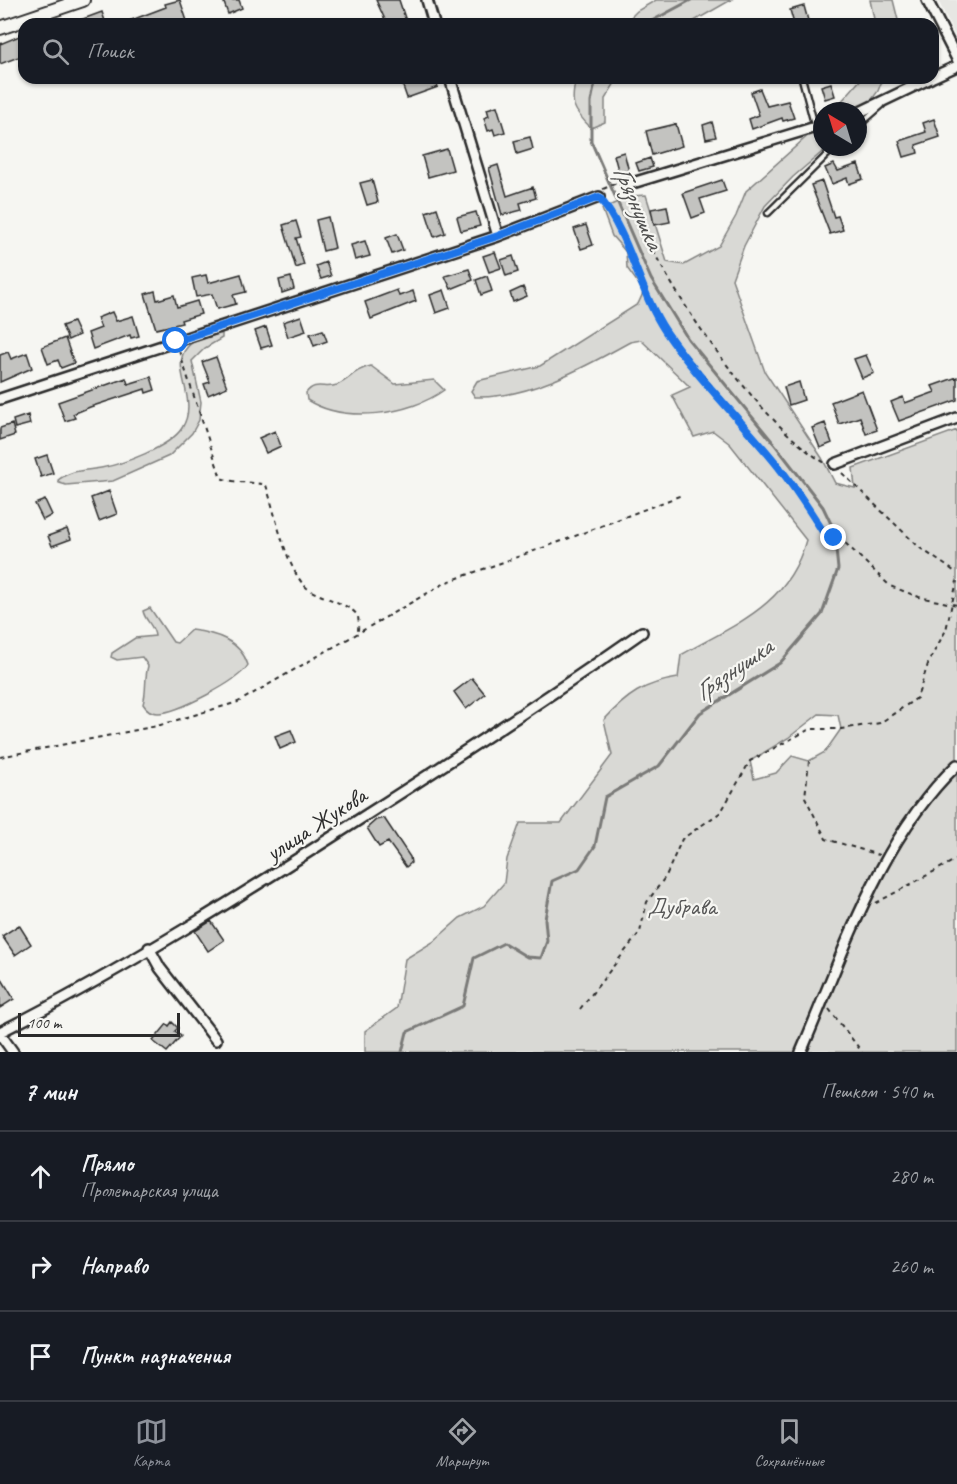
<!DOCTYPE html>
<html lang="ru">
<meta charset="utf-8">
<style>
:root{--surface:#171b24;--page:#20242c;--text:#f1f3f6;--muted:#9ea1a6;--line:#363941;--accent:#8c9099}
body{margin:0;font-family:Caveat,sans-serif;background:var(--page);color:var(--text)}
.compass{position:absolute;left:813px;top:102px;width:54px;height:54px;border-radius:50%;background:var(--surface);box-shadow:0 2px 4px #0004;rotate:322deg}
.scale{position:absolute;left:18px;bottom:15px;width:162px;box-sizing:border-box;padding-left:6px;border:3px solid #2b2b2b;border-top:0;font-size:16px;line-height:21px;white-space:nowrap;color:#2b2b2b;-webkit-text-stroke:4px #f6f6f2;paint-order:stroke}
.stop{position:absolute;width:18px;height:18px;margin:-14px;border:4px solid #1a73e8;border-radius:50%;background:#fff}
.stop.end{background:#1a73e8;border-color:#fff;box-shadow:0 2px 6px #0008}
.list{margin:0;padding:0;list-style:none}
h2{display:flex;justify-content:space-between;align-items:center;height:78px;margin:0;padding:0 24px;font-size:26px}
h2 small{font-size:20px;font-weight:400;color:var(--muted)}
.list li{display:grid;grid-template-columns:39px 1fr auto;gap:18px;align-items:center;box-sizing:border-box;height:90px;padding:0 24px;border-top:2px solid var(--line)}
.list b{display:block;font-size:22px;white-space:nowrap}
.list p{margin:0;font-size:20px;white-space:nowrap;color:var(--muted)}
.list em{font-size:20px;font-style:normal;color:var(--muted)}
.icon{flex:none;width:33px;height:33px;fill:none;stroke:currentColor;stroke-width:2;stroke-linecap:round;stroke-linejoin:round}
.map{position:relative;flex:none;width:957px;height:1052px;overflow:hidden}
.search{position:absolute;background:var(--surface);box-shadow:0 2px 4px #0004;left:18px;right:18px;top:18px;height:66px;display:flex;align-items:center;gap:15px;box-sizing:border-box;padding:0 21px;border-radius:18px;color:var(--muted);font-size:22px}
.sheet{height:348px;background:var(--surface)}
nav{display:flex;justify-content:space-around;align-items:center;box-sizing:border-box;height:84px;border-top:2px solid var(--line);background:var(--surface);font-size:16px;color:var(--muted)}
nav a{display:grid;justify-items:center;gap:3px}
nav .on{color:var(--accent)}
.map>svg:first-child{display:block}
.built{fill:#e7e7e3}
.green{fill:#d9d9d5;stroke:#828280;stroke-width:1.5;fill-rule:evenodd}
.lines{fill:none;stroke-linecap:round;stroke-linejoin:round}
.stream{stroke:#7a7a78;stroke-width:3}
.building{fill:#c3c3c0;stroke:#2b2b2b;stroke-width:1.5}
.service-casing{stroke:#2b2b2b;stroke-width:9}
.minor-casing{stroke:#2b2b2b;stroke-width:14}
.tertiary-casing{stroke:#2b2b2b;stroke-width:16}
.path{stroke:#2b2b2b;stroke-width:2;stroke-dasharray:4.5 4.5;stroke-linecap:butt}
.service{stroke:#f6f6f2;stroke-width:4.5}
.minor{stroke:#f6f6f2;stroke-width:9}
.tertiary{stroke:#f6f6f2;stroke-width:12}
.route{stroke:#1a73e8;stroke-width:8}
.labels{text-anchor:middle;stroke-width:4.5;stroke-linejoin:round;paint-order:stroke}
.street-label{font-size:24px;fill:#2b2b2b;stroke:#f6f6f2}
.park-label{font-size:24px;fill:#565656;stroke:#f6f6f2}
.water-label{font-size:26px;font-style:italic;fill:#525251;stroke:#f6f6f2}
</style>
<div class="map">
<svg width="957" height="1052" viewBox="0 0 957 1052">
<rect width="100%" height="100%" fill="#f6f6f2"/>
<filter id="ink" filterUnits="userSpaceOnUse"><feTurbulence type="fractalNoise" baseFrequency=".0167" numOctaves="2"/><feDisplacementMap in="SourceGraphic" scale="12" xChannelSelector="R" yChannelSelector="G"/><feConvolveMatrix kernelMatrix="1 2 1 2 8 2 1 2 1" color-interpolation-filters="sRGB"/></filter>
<g filter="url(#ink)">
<path class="built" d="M938,0H957V40Z"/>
<path class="green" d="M656,0H731L689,24H624L637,11Z
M870,0H893L899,24H875Z
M576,78H618L605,99V122L591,128C572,109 570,104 576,78Z
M862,78H883L878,91L858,119V111H833Z
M822,123V147H828L793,177L765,206L744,246L732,279L765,372L822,458L835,483L855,488L853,468L957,430V1052H365V1031L397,1008L405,959L433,942L460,918L484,906L504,883L507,859L520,823H561L612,755L604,720C627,695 644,683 678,678L681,655C735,624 788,606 806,540L730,444L713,431L694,437L672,395L690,387L641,340L630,342C585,367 528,399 475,397L471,391L477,381L540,366L638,304L644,291L627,268L626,252L612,236L602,209L631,196L646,195L667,262L684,265L719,246L736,216L746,191ZM819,714L838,715L841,729L825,752L809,761L792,756L776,773L754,779L750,761L788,738Z
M214,333L222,334V338L205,348L192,361L201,402L199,420L192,433L169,456L113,481L66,485L59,483L58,480C72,469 84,471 101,468C123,464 170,447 182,428C205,392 149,351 214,333Z
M371,366L395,384L434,380L444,390C410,415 345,424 307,400L306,393C316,380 324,390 337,385C351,379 353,370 371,366Z
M150,608L173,642L177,643L191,630C215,633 240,640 248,665C239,681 177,713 158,713C151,713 146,709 143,704C147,691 144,680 148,666L142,657L117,660L111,657L112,653L135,638L155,636C154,625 145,621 143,611Z"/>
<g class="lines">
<path class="stream" d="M646,24L691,0
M402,1052L407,1032L463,1006L474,958L504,943L527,957L541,958L547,941L545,919L552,881L579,869L595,846L605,797L659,766L700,713L780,663L822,614L838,569L834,530L823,507L776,446L688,339L651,279L591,141V102L596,78"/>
</g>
<path class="building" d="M180,0L188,24H121L166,7L165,4Z
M223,0H239L242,8L228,14Z
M376,0H399L407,24H387Z
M804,6L809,24H794L790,10Z
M102,12L106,24H72V23Z
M24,34V55L0,64V44Z
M400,78H435L438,87L407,98Z
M831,83L835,96L825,99L821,86Z
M760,89L767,106L788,101L794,118L783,121L782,118L752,129L749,119L759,115L751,92Z
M497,106L505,132L495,135L493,129L488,131L484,118L489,116L487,109Z
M934,119L940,137L916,145L918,153L904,157L899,141L926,132L923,123Z
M712,122L716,137L706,139L703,125Z
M676,124L682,146L652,155L646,131Z
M530,137L533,149L517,154L514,141Z
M447,149L453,170L428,177L422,156Z
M624,152L629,172L619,174L614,155Z
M650,158L653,167L639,171L636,163Z
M834,164L838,171L858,164L863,179L849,184L847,178L832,184L825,168Z
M498,165L507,196L533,187L536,198L520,203L522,210L502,215L489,168Z
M372,180L378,202L367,205L360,183Z
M722,180L726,191L700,199L705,213L692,218L683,193Z
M822,181L834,217L838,216L843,230L830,234L811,185Z
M667,206L670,222L654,225L651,209Z
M437,208L445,233L434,237L426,212Z
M476,212L480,226L461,231L457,217Z
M328,217L335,248L323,251L316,220Z
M296,221L301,237L296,238L304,265L296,268L283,225Z
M586,225L593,245L581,249L574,229Z
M397,234L403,250L392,254L386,238Z
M365,241L370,256L355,260L351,245Z
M495,252L501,268L489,272L483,256Z
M513,256L518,272L506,276L501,260Z
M326,262L331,276L321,279L316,266Z
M469,269L473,280L451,289L445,276Z
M241,274L246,292L233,295L236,304L217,309L212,294L196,297L192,278L206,275L208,283Z
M487,276L492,291L481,295L476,280Z
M291,277L294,289L282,293L279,280Z
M523,287L527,296L513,302L510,293Z
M397,290L399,296L413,291L416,301L371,319L365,302Z
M444,290L450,308L436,313L430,295Z
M155,291L157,300L174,295L177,307L197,301L201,314L181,320L182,323L156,329L145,294Z
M112,312L116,321L133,316L139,336L131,338L130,335L93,349L88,333L101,328L97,318Z
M301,316L306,331L288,337L283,322Z
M73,322L79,335L68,340L62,326Z
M266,327L272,345L261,348L255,331Z
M323,330L327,341L314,346L310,334Z
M65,338L74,363L61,368L58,360L48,364L42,347Z
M8,352L11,359L27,353L32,368L0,382V355Z
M866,355L874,373L862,378L854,359Z
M216,357L227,387L208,395L204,384L210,382L202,362Z
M151,377L155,390L146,393L145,389L90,407L73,414L75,418L65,421L58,402L126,378L128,384Z
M957,377V400L899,421L891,402L903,397L905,403L935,392L932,386Z
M799,382L804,400L789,405L784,387Z
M862,390L877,430L866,434L860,417L839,424L831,402Z
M28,415L30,424L15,428L13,420Z
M825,423L832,443L820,448L812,428Z
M12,424L15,435L0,440V428Z
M275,431L281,446L266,453L259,438Z
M47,455L53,473L41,477L35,459Z
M109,491L117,514L99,521L91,498Z
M45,500L52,515L43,520L35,504Z
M67,529L71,539L52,546L48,536Z
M472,678L485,694L466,709L454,692Z
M291,730L296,742L280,749L275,736Z
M384,818L410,857L411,863L406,867L388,842L379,847L367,828L376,820Z
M211,921L224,940L208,951L195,931Z
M19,925L31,944L15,955L2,936Z
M0,976L14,999L0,1008Z
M172,1022L178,1028L175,1031L181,1036L167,1052L153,1041L167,1024L169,1026Z"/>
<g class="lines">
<g class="service-casing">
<path id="service" d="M802,78L815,127
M858,126L882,105
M768,213L835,147"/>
</g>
<g class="minor-casing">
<path id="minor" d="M427,0L434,24
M927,0L957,59
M933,77L957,66
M450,78L498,236
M858,113L931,78
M626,185L822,125
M0,399L498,236L599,197
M835,464L957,418
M149,948L160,968L216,1040
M0,1032C125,969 245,893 363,817C457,757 551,696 642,632
M0,1034L13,1052
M801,1052C843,955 879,839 957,765"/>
</g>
<g class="tertiary-casing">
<path id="tertiary" d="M0,28L83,0"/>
</g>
<path class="path" d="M603,189L617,183
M628,193C652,270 756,422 825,463
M606,205L626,242L651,303L666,332L778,466L827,538H840L890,586L919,597L957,605
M179,351L221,478C236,484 251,481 266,485C275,512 286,570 307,588C318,597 354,605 358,617C359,621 358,627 358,631
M842,473L920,548L957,573
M0,757L157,726L238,702L447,582L562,541L682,495
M809,761L805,797L826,839L879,855
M876,903L957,859
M580,1009L640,932L647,902L666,876L682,839L721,812L750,761L810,729H841L880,723L917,698L929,661L946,630L957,581
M829,1009L862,1052"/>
<use href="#service" class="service"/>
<use href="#minor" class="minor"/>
<use href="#tertiary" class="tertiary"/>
</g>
</g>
<g class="lines" filter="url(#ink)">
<path class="route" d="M176,341L498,236L599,197C631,237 638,290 666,332C699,380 742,421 778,466C796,489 812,514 827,538H834"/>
</g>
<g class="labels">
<g class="street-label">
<text transform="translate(316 824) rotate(-33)" y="8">улица Жукова</text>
</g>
<g class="park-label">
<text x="682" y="914">Дубрава</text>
</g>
<g class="water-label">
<text transform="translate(639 207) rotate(66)" y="9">Грязнушка</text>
<text transform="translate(733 669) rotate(-35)" y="9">Грязнушка</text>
</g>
</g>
</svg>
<svg class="compass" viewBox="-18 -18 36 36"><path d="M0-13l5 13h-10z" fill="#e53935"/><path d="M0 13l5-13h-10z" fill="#9ea1a6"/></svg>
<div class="scale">100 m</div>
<div class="stop" style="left:176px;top:341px"></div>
<div class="stop end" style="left:834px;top:538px"></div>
<div class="search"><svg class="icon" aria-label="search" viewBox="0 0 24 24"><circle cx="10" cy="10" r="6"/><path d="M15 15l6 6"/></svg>Поиск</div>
</div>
<section class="sheet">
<h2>7 мин<small>Пешком · 540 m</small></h2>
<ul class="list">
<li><svg class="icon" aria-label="ahead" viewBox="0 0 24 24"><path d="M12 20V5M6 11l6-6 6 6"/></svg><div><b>Прямо</b><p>Пролетарская улица</p></div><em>280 m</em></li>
<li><svg class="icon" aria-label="right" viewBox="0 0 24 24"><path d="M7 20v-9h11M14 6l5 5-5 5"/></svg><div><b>Направо</b></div><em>260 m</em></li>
<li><svg class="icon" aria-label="arrive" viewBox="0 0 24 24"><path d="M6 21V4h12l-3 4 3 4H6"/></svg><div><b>Пункт назначения</b></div></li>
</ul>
</section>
<nav>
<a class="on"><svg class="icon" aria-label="map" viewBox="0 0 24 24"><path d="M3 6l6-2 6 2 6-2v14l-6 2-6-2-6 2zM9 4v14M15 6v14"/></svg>Карта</a>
<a><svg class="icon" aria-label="directions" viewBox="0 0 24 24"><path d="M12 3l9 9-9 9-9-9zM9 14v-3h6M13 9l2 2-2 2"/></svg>Маршрут</a>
<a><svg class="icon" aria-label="saved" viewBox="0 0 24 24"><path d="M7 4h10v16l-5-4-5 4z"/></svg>Сохранённые</a>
</nav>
